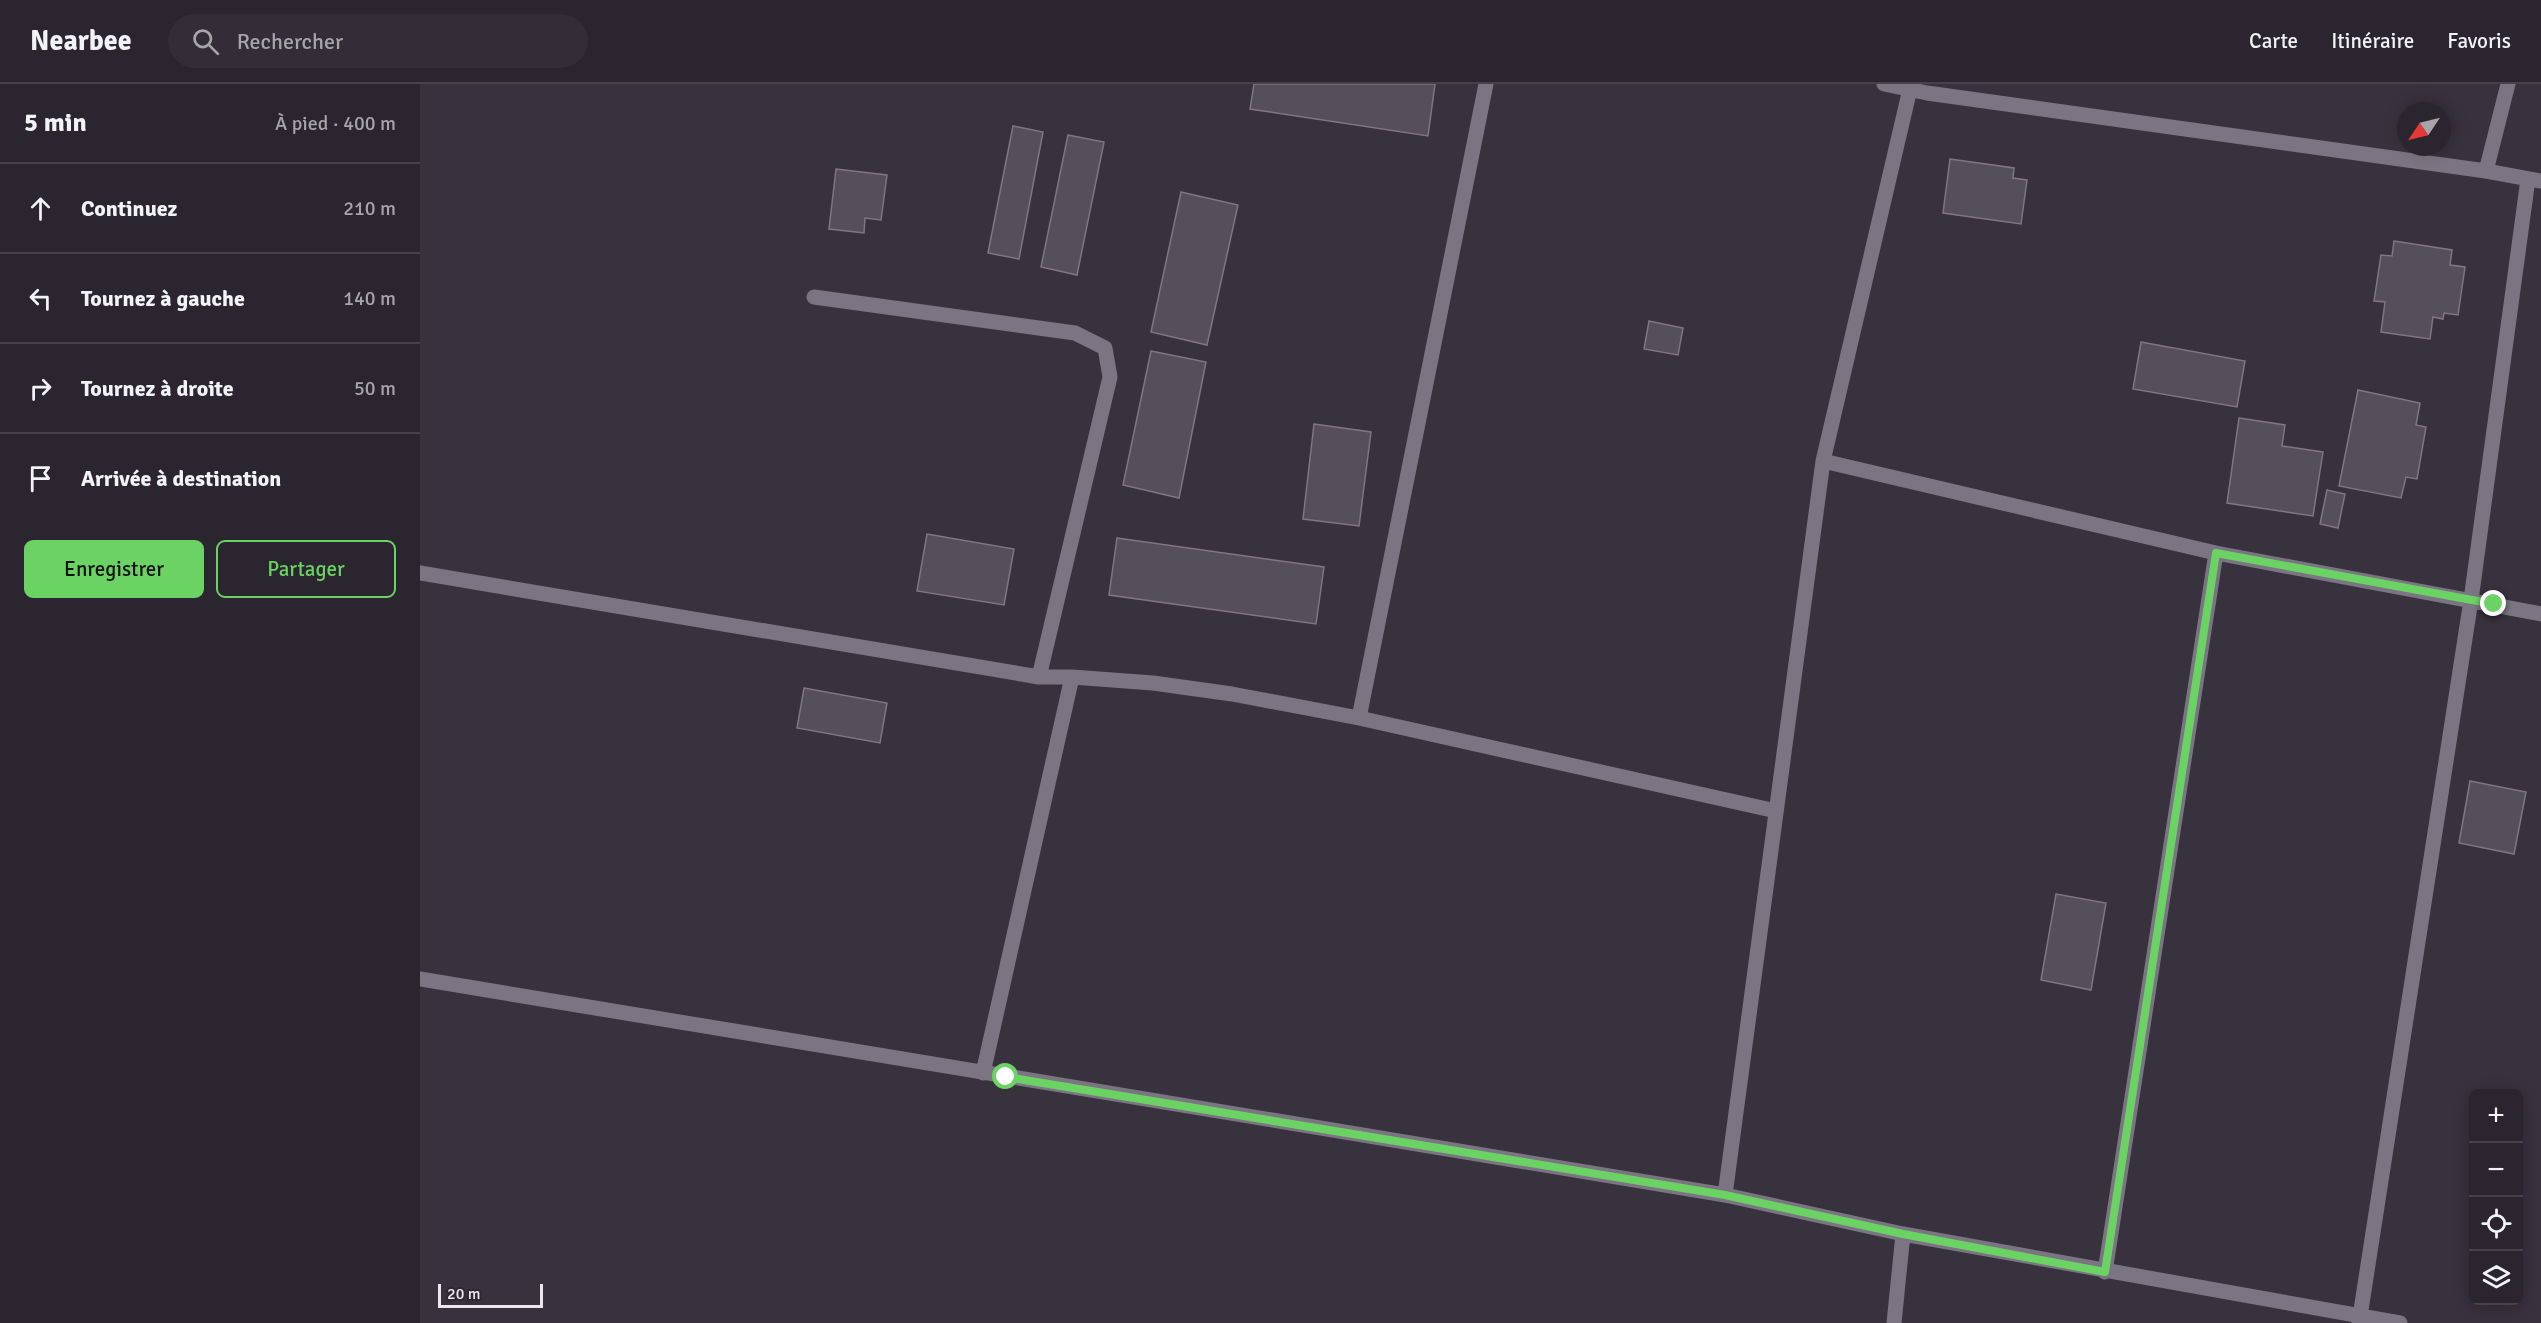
<!DOCTYPE html>
<html lang="fr">
<meta charset="utf-8">
<style>
:root{--surface:#2a252e;--page:#322d36;--text:#f1f3f6;--muted:#a5a5aa;--line:#46424a;--accent:#6ad363}
body{margin:0;font-family:Signika,sans-serif;background:var(--page);color:var(--text)}
.controls{position:absolute;right:18px;bottom:18px;display:grid;overflow:hidden;border-radius:9px;box-shadow:0 3px 15px #0003}
.controls button{width:54px;height:54px;display:grid;place-items:center;padding:0;border:0;border-bottom:2px solid var(--line);background:var(--surface);color:var(--text);font:30px sans-serif}
.compass{position:absolute;left:1977px;top:18px;width:54px;height:54px;border-radius:50%;background:var(--surface);box-shadow:0 3px 15px #0003;rotate:235deg}
.scale{position:absolute;left:18px;bottom:15px;width:105px;box-sizing:border-box;padding-left:6px;border:3px solid #ebe7ef;border-top:0;font-size:16px;line-height:21px;white-space:nowrap;color:#ebe7ef;-webkit-text-stroke:4px #2e2734;paint-order:stroke}
.stop{position:absolute;width:18px;height:18px;margin:-14px;border:4px solid #6ad363;border-radius:50%;background:#fff}
.stop.end{background:#6ad363;border-color:#fff;box-shadow:0 2px 6px #0008}
.list{margin:0;padding:0;list-style:none}
h2{display:flex;justify-content:space-between;align-items:center;height:78px;margin:0;padding:0 24px;font-size:26px}
h2 small{font-size:20px;font-weight:400;color:var(--muted)}
.list li{display:grid;grid-template-columns:39px 1fr auto;gap:18px;align-items:center;box-sizing:border-box;height:90px;padding:0 24px;border-top:2px solid var(--line)}
.list b{display:block;font-size:22px;white-space:nowrap}
.list em{font-size:20px;font-style:normal;color:var(--muted)}
.actions{display:flex;gap:12px;padding:18px 24px}
.actions a{flex:1;padding:14px 0;border:2px solid var(--accent);border-radius:9px;text-align:center;font-size:21px;color:var(--accent)}
.actions .main{background:var(--accent);color:#111}
.icon{flex:none;width:33px;height:33px;fill:none;stroke:currentColor;stroke-width:2;stroke-linecap:round;stroke-linejoin:round}
.map{position:relative;flex:none;width:2121px;height:1239px;overflow:hidden}
header{display:flex;align-items:center;gap:36px;box-sizing:border-box;height:84px;padding:0 30px;background:var(--surface);border-bottom:2px solid var(--line)}
header strong{font-size:28px}
nav{display:flex;gap:33px;margin-inline-start:auto;font-size:21px}
.search{width:420px;height:54px;background:var(--page);display:flex;align-items:center;gap:15px;box-sizing:border-box;padding:0 21px;border-radius:33px;color:var(--muted);font-size:22px}
main{display:flex}
aside{flex:1;background:var(--surface)}
.map>svg:first-child{display:block}
.building{fill:#554f5c;stroke:#7e7685;stroke-width:1.5}
.lines{fill:none;stroke-linecap:round;stroke-linejoin:round}
.street{stroke:#7b7482;stroke-width:15}
.route{stroke:#6ad363;stroke-width:8}
</style>
<header>
<strong>Nearbee</strong>
<div class="search"><svg class="icon" aria-label="search" viewBox="0 0 24 24"><circle cx="10" cy="10" r="6"/><path d="M15 15l6 6"/></svg>Rechercher</div>
<nav><a>Carte</a><a>Itinéraire</a><a>Favoris</a></nav>
</header>
<main>
<aside>
<h2>5 min<small>À pied · 400 m</small></h2>
<ul class="list">
<li><svg class="icon" aria-label="ahead" viewBox="0 0 24 24"><path d="M12 20V5M6 11l6-6 6 6"/></svg><div><b>Continuez</b></div><em>210 m</em></li>
<li><svg class="icon" aria-label="left" viewBox="0 0 24 24"><path d="M17 20v-9H6M10 6l-5 5 5 5"/></svg><div><b>Tournez à gauche</b></div><em>140 m</em></li>
<li><svg class="icon" aria-label="right" viewBox="0 0 24 24"><path d="M7 20v-9h11M14 6l5 5-5 5"/></svg><div><b>Tournez à droite</b></div><em>50 m</em></li>
<li><svg class="icon" aria-label="arrive" viewBox="0 0 24 24"><path d="M6 21V4h12l-3 4 3 4H6"/></svg><div><b>Arrivée à destination</b></div></li>
</ul>
<div class="actions"><a class="main">Enregistrer</a><a>Partager</a></div>
</aside>
<div class="map">
<svg width="2121" height="1239" viewBox="0 0 2121 1239">
<rect width="100%" height="100%" fill="#38313e"/>
<path class="building" d="M834,0H1015L1008,52L830,25Z
M593,42L623,48L599,175L568,169Z
M648,51L684,58L657,191L621,183Z
M1530,75L1594,84L1593,94L1607,96L1601,140L1523,129Z
M416,85L467,91L461,136L445,134L444,149L409,145Z
M761,108L818,121L787,261L731,248Z
M1974,157L2032,166L2030,181L2045,183L2038,231L2024,229L2023,235L2013,233L2010,255L1961,248L1965,218L1954,217L1961,171L1972,172Z
M1229,237L1263,244L1258,271L1224,265Z
M1721,258L1825,277L1817,323L1713,305Z
M731,267L786,278L759,414L703,401Z
M1938,306L2000,319L1996,341L2006,343L1997,395L1986,393L1981,414L1919,402Z
M1819,334L1865,341L1862,362L1903,368L1893,432L1807,419Z
M894,340L951,348L939,442L883,435Z
M1907,406L1925,410L1918,444L1900,440Z
M507,450L594,465L584,521L497,507Z
M697,454L904,483L896,540L689,511Z
M384,604L467,619L460,659L377,644Z
M2050,697L2106,708L2094,770L2039,759Z
M1636,810L1686,819L1671,906L1621,896Z"/>
<g class="lines">
<path class="street" d="M1464,0L1507,9L2066,87L2121,97
M2066,87L2088,0
M394,213L655,249L685,264L690,293L619,593
M1403,377L1796,469L2121,530
M0,489L619,593H652
M939,634L1066,0
M0,895L1305,1111L1483,1150L1980,1239
M563,989L652,593L733,599L812,610L939,634L1356,727
M1305,1111L1403,377L1490,5
M1685,1188L1796,469
M1474,1239L1483,1150
M1939,1239L2051,516L2108,95"/>
</g>
<g class="lines">
<path class="route" d="M586,993L1305,1111L1483,1150L1685,1188L1796,469L2074,520"/>
</g>
</svg>
<div class="controls">
<button>+</button>
<button>−</button>
<button><svg class="icon" aria-label="locate" viewBox="0 0 24 24"><circle cx="12" cy="12" r="6"/><path d="M12 2v4M12 18v4M2 12h4M18 12h4"/></svg></button>
<button><svg class="icon" aria-label="layers" viewBox="0 0 24 24"><path d="M12 4l9 5-9 5-9-5zM3 14l9 5 9-5"/></svg></button>
</div>
<svg class="compass" viewBox="-18 -18 36 36"><path d="M0-13l5 13h-10z" fill="#e53935"/><path d="M0 13l5-13h-10z" fill="#a5a5aa"/></svg>
<div class="scale">20 m</div>
<div class="stop" style="left:586px;top:993px"></div>
<div class="stop end" style="left:2074px;top:520px"></div>
</div>
</main>
